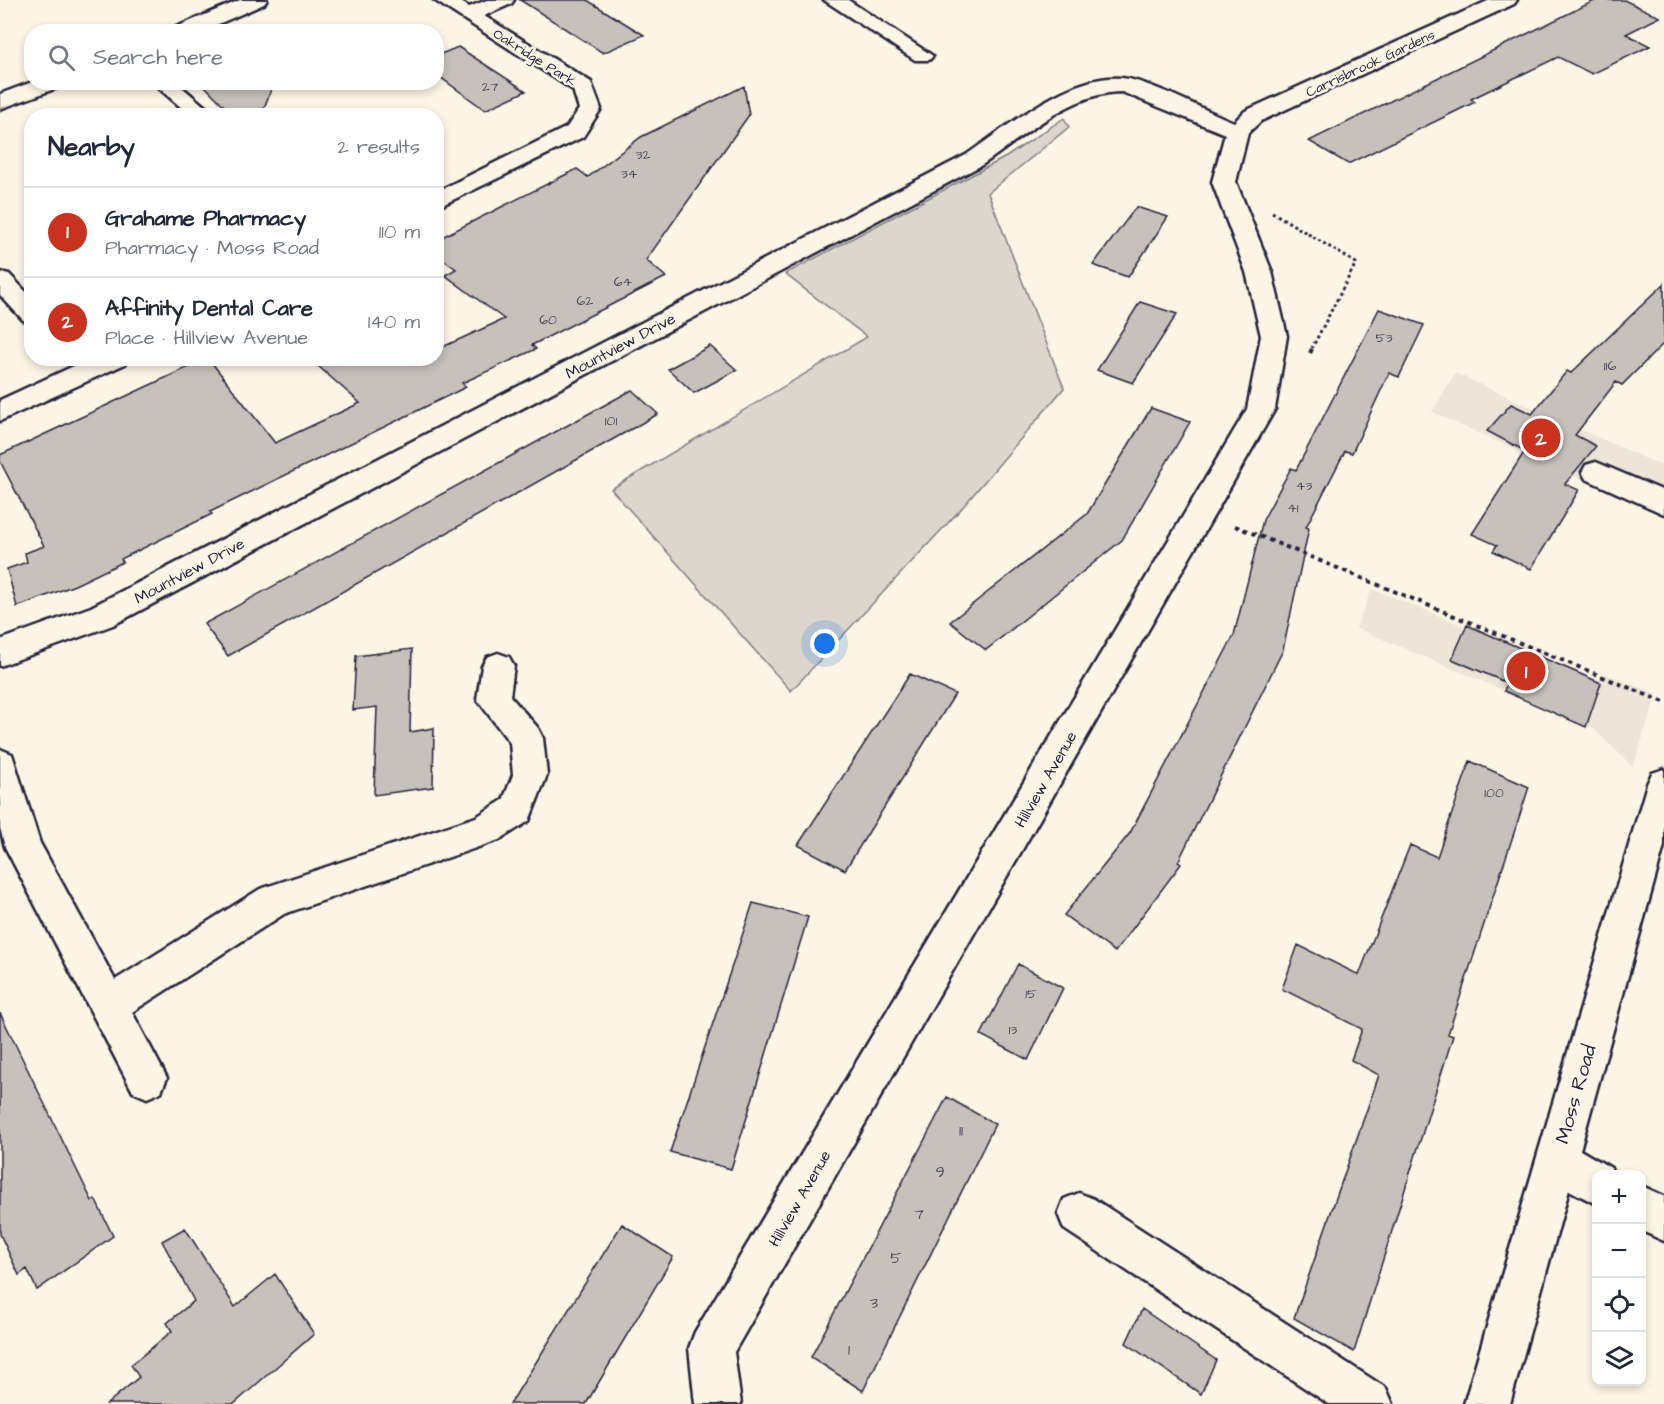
<!DOCTYPE html>
<meta charset="utf-8">
<style>
:root{--surface:#fff;--page:#f6f6f7;--text:#1f2937;--muted:#747a83;--line:#e0e1e3;--accent:#c8321e}
body{margin:0;font-family:"Architects Daughter",sans-serif;background:var(--page);color:var(--text)}
.controls{position:absolute;right:18px;bottom:18px;display:grid;overflow:hidden;border-radius:12px;box-shadow:0 3px 9px #0003}
.controls button{width:54px;height:54px;display:grid;place-items:center;padding:0;border:0;border-bottom:2px solid var(--line);background:var(--surface);color:var(--text);font:30px sans-serif}
.you{position:absolute;left:825px;top:644px;width:21px;height:21px;margin:-15px;border:4px solid #fff;border-radius:50%;background:#1a73e8;box-shadow:0 0 0 9px #1a73e833}
.badge{display:grid;place-items:center;width:39px;height:39px;border-radius:50%;background:var(--accent);color:#fff;font-size:20px;font-weight:700}
.pin{position:absolute;translate:-50% -50%;border:3px solid #fff;box-shadow:0 2px 6px #0006}
.list{margin:0;padding:0;list-style:none}
h2{display:flex;justify-content:space-between;align-items:center;height:78px;margin:0;padding:0 24px;font-size:26px}
h2 small{font-size:20px;font-weight:400;color:var(--muted)}
.list li{display:grid;grid-template-columns:39px 1fr auto;gap:18px;align-items:center;box-sizing:border-box;height:90px;padding:0 24px;border-top:2px solid var(--line)}
.list b{display:block;font-size:22px;white-space:nowrap}
.list p{margin:0;font-size:20px;white-space:nowrap;color:var(--muted)}
.list em{font-size:20px;font-style:normal;color:var(--muted)}
.icon{flex:none;width:33px;height:33px;fill:none;stroke:currentColor;stroke-width:2;stroke-linecap:round;stroke-linejoin:round}
.map{position:relative;flex:none;width:1664px;height:1404px;overflow:hidden}
.search{position:absolute;background:var(--surface);box-shadow:0 3px 9px #0003;left:24px;top:24px;width:420px;height:66px;display:flex;align-items:center;gap:15px;box-sizing:border-box;padding:0 21px;border-radius:24px;color:var(--muted);font-size:22px}
.panel{position:absolute;background:var(--surface);box-shadow:0 3px 9px #0003;left:24px;top:108px;width:420px;height:258px;border-radius:24px}
.map>svg:first-child{display:block}
.built{fill:#ece5d8}
.green{fill:#dcd6cc;stroke:#7f7c84;stroke-width:1.5}
.building{fill:#c6c1bb;stroke:#22223b;stroke-width:1.5}
.lines{fill:none;stroke-linecap:round;stroke-linejoin:round}
.minor-casing{stroke:#22223b;stroke-width:5}
.path-far1{stroke:#22223b;stroke-width:3;stroke-dasharray:3 3;stroke-linecap:butt}
.path{stroke:#22223b;stroke-width:4;stroke-dasharray:4.5 4.5;stroke-linecap:butt}
.minor{fill:#fcf5e5;fill-rule:evenodd}
.labels{text-anchor:middle;stroke-width:5;stroke-linejoin:round;paint-order:stroke}
.far-street-label{font-size:14px;fill:#22223b;stroke:#fcf5e5}
.number-label{font-size:14px;fill:#4b4a5b}
.street-label{font-size:16px;fill:#22223b;stroke:#fcf5e5}
.near-number-label{font-size:16px;fill:#4b4a5b}
.near-street-label{font-size:20px;fill:#22223b;stroke:#fcf5e5}
</style>
<div class="map">
<svg width="1664" height="1404" viewBox="0 0 1664 1404">
<rect width="100%" height="100%" fill="#fcf5e5"/>
<filter id="ink" filterUnits="userSpaceOnUse"><feTurbulence type="fractalNoise" baseFrequency=".0167" numOctaves="2"/><feDisplacementMap in="SourceGraphic" scale="12" xChannelSelector="R" yChannelSelector="G"/><feConvolveMatrix kernelMatrix="1 2 1 2 8 2 1 2 1" color-interpolation-filters="sRGB"/></filter>
<g filter="url(#ink)">
<path class="built" d="M1455,373L1664,467V517L1432,412Z
M1372,589L1599,680L1606,674L1657,694L1633,767L1593,728L1356,628Z"/>
<path class="green" d="M1064,118L1069,127L988,193L1064,388L961,509L791,691L611,489L867,337L785,274L1006,157Z"/>
<path class="building" d="M520,0H587L644,35L603,53Z
M1596,0H1624L1660,17L1626,34L1650,46L1592,74L1558,57L1471,99L1475,102L1348,164L1309,141Z
M458,47L526,91L485,110L436,74V56Z
M201,82H274L261,116H234Z
M744,86L749,115L646,260L666,277L532,345L536,349L462,383L466,387L210,512L212,514L121,559L123,562L75,585L17,607L7,569L27,562L25,553L44,546L0,461V455L208,358L275,443L360,403L309,358H436V350L504,319L445,275L456,269L436,254V240L577,169L588,177L641,137Z
M1136,207L1168,217L1128,277L1093,265Z
M1664,284V343L1622,385L1616,382L1575,435L1596,446L1565,484L1579,490L1531,569L1493,551L1497,545L1472,534L1525,451L1487,431L1511,404L1532,414L1567,371L1571,373Z
M1140,302L1177,314L1133,383L1097,370Z
M1379,309L1424,325L1399,377L1389,373L1352,453L1345,451L1306,527L1309,528L1283,650L1178,862L1181,864L1115,952L1064,915L1130,833L1234,635L1263,520L1291,468L1296,470Z
M710,346L737,370L694,393L668,369Z
M632,390L658,414L228,656L204,624Z
M1151,408L1190,422L1122,540L986,650L950,622L1087,514Z
M1467,625L1601,683L1586,727L1504,691L1507,683L1452,659Z
M412,649L410,732L434,728L433,787L374,795L377,707L353,710L356,656Z
M910,674L955,694L845,870L798,845Z
M1470,761L1529,787L1448,1034L1453,1036L1354,1352L1294,1318L1379,1075L1351,1060L1362,1029L1282,989L1298,945L1359,975L1410,845L1437,857Z
M753,903L808,917L731,1169L670,1152Z
M1018,964L1063,988L1028,1060L981,1035Z
M0,1013L92,1201L95,1199L113,1236L37,1290L27,1269L19,1275L0,1234Z
M947,1097L995,1124L863,1391L811,1357Z
M622,1224L673,1257L586,1404H510Z
M185,1228L235,1307L275,1274L314,1334L234,1404H107L139,1377L131,1365L172,1331L167,1323L194,1301L162,1241Z
M1142,1309L1216,1360L1201,1394L1126,1343Z"/>
<g class="lines">
<g class="minor-casing">
<path id="minor" d="M240,0H267L264,4L200,32H171L174,28Z
M434,0H458L469,7L487,0H514L511,4L484,16L591,82L601,109L583,137L436,208V192L567,127L579,109L573,90Z
M824,0H848L933,56L929,60H915Z
M1490,0H1517L1514,4L1261,121L1248,133L1236,182L1272,272L1287,336L1275,409L734,1352L741,1404H695L689,1348L695,1332L1247,409L1261,336L1246,272L1212,182L1225,134L1122,92C1071,92 1023,137 982,165L113,625L0,666V640L91,607L966,155C1007,127 1075,69 1128,79C1157,85 1204,110 1234,122L1245,111Z
M32,82H62L60,87L0,109V94Z
M152,82H176L216,116H191Z
M0,272L9,274L32,298V322L23,320L0,295Z
M91,358H129L125,364L0,421V400Z
M1596,462L1664,491V514L1586,479L1582,472L1586,465Z
M498,653L509,657L514,666L510,696L538,728L543,738L547,775L529,821L499,840L284,914L132,1012L167,1078L161,1092L147,1098L133,1092L5,847L0,828V749L12,754L40,843L115,980L260,889L476,817L503,800L513,775L510,743L477,699L482,666L487,657Z
M1664,769V846L1580,1150L1611,1168L1613,1174H1596V1204L1569,1190L1510,1404H1464L1647,784L1652,773Z
M1642,1186L1664,1196V1241L1642,1231Z
M1079,1193L1094,1199L1386,1388L1393,1404H1329L1064,1229L1058,1214L1064,1199Z"/>
</g>
<path class="path-far1" d="M1272,212L1356,263L1312,348"/>
<path class="path" d="M1310,353L1313,347
M1235,526L1664,702"/>
<use href="#minor" class="minor"/>
</g>
</g>
<g class="labels">
<g class="far-street-label">
<text transform="translate(535 57) rotate(32)" y="5">Oakridge Park</text>
<text transform="translate(1370 63) rotate(-25)" y="5">Carrisbrook Gardens</text>
</g>
<g class="number-label">
<text x="490" y="91">27</text>
<text x="643" y="159">32</text>
<text x="629" y="178">34</text>
<text x="623" y="286">64</text>
<text x="585" y="305">62</text>
<text x="548" y="324">60</text>
<text x="1384" y="342">53</text>
<text x="1610" y="370">116</text>
<text x="611" y="425">101</text>
<text x="1304" y="490">43</text>
<text x="1293" y="512">41</text>
<text x="1494" y="797">100</text>
<text x="1031" y="998">15</text>
<text x="1013" y="1034">13</text>
</g>
<g class="street-label">
<text transform="translate(620 345) rotate(-28)" y="6">Mountview Drive</text>
<text transform="translate(189 570) rotate(-28)" y="6">Mountview Drive</text>
<text transform="translate(1045 779) rotate(-60)" y="6">Hillview Avenue</text>
<text transform="translate(799 1198) rotate(-60)" y="6">Hillview Avenue</text>
</g>
<g class="near-number-label">
<text x="961" y="1136">11</text>
<text x="940" y="1177">9</text>
<text x="919" y="1219">7</text>
<text x="896" y="1263">5</text>
<text x="874" y="1308">3</text>
<text x="849" y="1355">1</text>
</g>
<g class="near-street-label">
<text transform="translate(1575 1094) rotate(-74)" y="7">Moss Road</text>
</g>
</g>
</svg>
<div class="controls">
<button>+</button>
<button>−</button>
<button><svg class="icon" aria-label="locate" viewBox="0 0 24 24"><circle cx="12" cy="12" r="6"/><path d="M12 2v4M12 18v4M2 12h4M18 12h4"/></svg></button>
<button><svg class="icon" aria-label="layers" viewBox="0 0 24 24"><path d="M12 4l9 5-9 5-9-5zM3 14l9 5 9-5"/></svg></button>
</div>
<div class="you"></div>
<div class="pin badge" style="left:1526px;top:671px">1</div>
<div class="pin badge" style="left:1541px;top:438px">2</div>
<div class="search"><svg class="icon" aria-label="search" viewBox="0 0 24 24"><circle cx="10" cy="10" r="6"/><path d="M15 15l6 6"/></svg>Search here</div>
<section class="panel">
<h2>Nearby<small>2 results</small></h2>
<ul class="list">
<li><span class="badge">1</span><div><b>Grahame Pharmacy</b><p>Pharmacy · Moss Road</p></div><em>110 m</em></li>
<li><span class="badge">2</span><div><b>Affinity Dental Care</b><p>Place · Hillview Avenue</p></div><em>140 m</em></li>
</ul>
</section>
</div>
